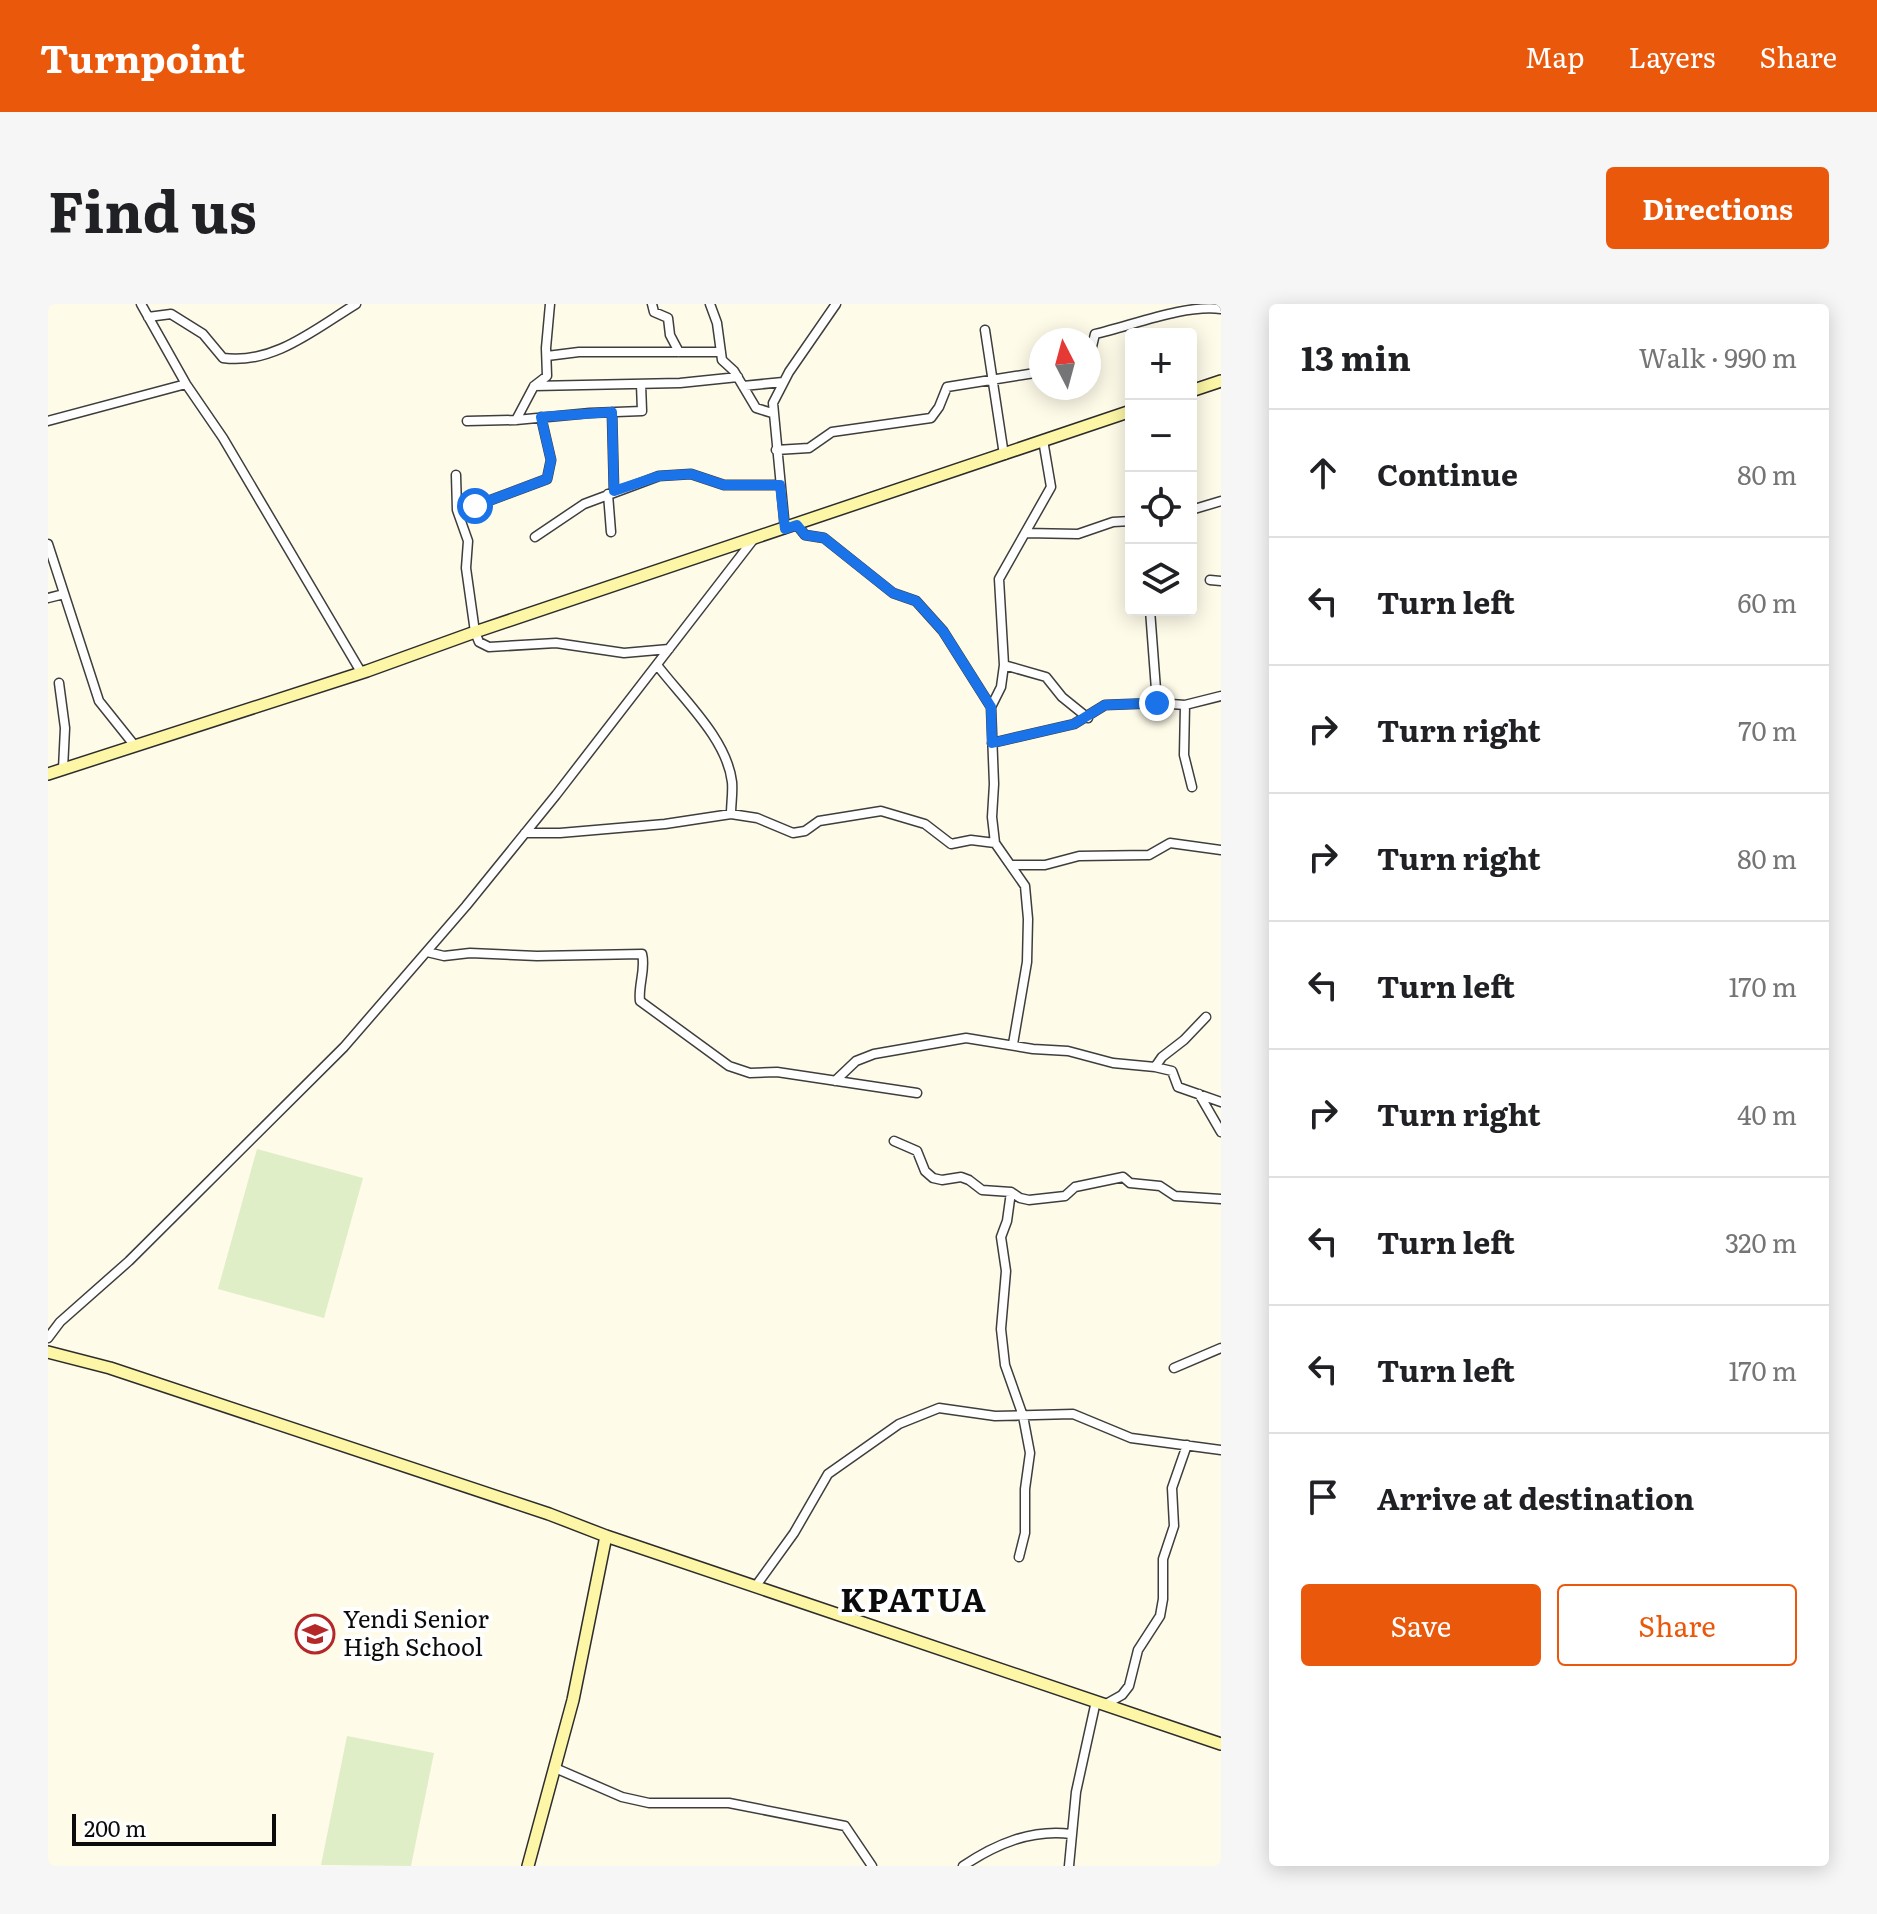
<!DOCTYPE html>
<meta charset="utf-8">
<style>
:root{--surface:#fff;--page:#f6f6f6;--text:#202124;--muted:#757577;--line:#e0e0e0;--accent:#ea580c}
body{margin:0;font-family:Literata,serif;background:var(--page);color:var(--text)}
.controls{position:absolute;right:24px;top:24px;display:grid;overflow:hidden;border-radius:8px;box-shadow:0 4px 20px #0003}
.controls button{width:72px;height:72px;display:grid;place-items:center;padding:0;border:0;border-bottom:2px solid var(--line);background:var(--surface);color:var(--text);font:40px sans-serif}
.compass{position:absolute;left:981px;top:24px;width:72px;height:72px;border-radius:50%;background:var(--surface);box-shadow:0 4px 20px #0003;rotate:354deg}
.scale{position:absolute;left:24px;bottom:20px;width:204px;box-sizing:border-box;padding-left:8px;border:4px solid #0b0b0b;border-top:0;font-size:22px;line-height:28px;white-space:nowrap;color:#0b0b0b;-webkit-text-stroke:6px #fff;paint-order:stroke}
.stop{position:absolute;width:24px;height:24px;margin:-18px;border:6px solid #1a73e8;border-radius:50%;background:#fff}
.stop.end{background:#1a73e8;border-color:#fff;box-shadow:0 2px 8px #0008}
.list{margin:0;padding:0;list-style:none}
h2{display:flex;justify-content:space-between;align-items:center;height:104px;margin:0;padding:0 32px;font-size:34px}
h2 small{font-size:26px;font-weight:400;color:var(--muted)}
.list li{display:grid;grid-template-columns:52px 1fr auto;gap:24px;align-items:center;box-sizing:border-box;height:128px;padding:0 32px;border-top:2px solid var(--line)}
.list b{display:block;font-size:30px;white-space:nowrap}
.list em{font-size:26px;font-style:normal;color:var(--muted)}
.actions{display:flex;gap:16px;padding:24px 32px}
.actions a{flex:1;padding:18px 0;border:2px solid var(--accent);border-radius:8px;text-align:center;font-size:28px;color:var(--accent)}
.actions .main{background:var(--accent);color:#fff}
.icon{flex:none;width:44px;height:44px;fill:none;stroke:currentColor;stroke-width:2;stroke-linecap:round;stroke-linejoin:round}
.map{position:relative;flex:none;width:1173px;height:1562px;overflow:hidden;border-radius:8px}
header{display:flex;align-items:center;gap:48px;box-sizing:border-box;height:112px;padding:0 40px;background:var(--accent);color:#fff}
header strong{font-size:38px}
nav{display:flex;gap:44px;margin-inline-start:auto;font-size:28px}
.intro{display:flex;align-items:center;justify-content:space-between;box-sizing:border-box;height:192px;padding:0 48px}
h1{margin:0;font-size:56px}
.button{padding:20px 36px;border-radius:8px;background:var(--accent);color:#fff;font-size:28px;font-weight:700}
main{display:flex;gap:48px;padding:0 48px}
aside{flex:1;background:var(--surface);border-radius:8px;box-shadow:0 4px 20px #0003}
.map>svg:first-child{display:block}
.pitch{fill:#dfeec6}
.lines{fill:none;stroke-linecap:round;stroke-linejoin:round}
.street-casing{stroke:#3e3e3e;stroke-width:11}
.secondary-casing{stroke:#2d2d2d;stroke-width:14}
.street{stroke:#fff;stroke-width:8}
.secondary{stroke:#fcf6a6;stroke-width:11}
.route{stroke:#1a73e8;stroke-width:10}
.labels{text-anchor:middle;stroke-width:8;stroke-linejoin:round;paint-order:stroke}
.poi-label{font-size:24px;fill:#0b0b0b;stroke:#fff;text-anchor:start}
.district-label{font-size:32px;font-weight:bold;letter-spacing:2px;fill:#0b0b0b;stroke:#fff}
</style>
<header>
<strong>Turnpoint</strong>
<nav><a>Map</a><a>Layers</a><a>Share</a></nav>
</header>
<div class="intro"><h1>Find us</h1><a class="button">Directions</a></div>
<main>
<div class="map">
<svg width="1173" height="1562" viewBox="0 0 1173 1562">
<rect width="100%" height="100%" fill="#fefbe9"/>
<path class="pitch" d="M209,845L315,874L276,1014L170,985Z
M299,1432L386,1449L363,1562L273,1561Z"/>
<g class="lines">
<g class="street-casing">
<path id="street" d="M93,0L138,80L175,134L313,368
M604,0L606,8L620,14L622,31L631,48
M662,0L669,19L674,56L686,67L708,104L724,109
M100,13L123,10L155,30L175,54C225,61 267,25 308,0
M937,26L956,151
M499,52L531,48H673
M1041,55L1047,30C1083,22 1136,0 1173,5
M486,82L632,79L690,73
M695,82L735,78
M564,108L566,187
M468,116L486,82L499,72L498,44L502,0
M0,117L138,80
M419,117L468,116L542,109L594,107L593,80
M728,146L761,144L784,128L883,114L891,103L899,83L993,68
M408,171L409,206L420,237L418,264L427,328L431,338L441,343L508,339L576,349L621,345
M560,190L563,228
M427,202L499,175L503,156L493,113
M1143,206L1173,197
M749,221L757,231L776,234L845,289L868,297L895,327L943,403
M737,225L725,99L741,68L788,0
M977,229L1030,230L1065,218L1083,217
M487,233L536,200L611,172L643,170L676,181H732
M0,240L51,397L87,442
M1162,276L1173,277
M0,294L16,290
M1102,306L1109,399
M609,361C635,395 679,435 684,478C685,488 683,500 683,510
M956,361L998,373L1014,393L1040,414
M11,379L17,424L15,465
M1137,401L1136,451L1144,483
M944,439L1026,420L1057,401L1109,399L1137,401L1173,392
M477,529H512L617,520L683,510L709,514L745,529L757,527L771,517L833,507L877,520L903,540L923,536L947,539
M965,561H997L1031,552L1101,551L1122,539L1173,546
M379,648L396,652L422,649L489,652L594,650C598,665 590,681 592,697L681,762L702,769L729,768L869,789
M965,740L979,658L980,615L977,582L947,539L944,513L946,480L943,403L953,383L956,361L951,275L1003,183L995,136
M1107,763L1124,767L1130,783L1173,798
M787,777L808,757L826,750L918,734L985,745L1020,747L1065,759L1107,763L1114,753L1136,736L1158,713
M1151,790L1173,828
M846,837L869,847L877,867L885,874L894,876L913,873L921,876L934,886L963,888L972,894L981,896L1017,892L1027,883L1075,873L1082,879L1112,882L1127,892L1173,895
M963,888L959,917L953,933L958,967L953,1025L957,1061L975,1112L982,1149L977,1185V1229L971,1253
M0,1034L12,1018L81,957L296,743L418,602L508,491L705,236
M1126,1064L1173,1044
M707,1283L746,1229L780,1170L851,1120L891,1104L947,1112L1025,1110L1083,1134L1173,1146
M1058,1400L1074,1391L1081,1382L1090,1346L1112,1312L1115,1295V1255L1126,1222L1124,1184L1139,1141
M507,1464L574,1493L601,1499H681L797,1522L824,1562
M915,1562C948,1540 983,1525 1023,1530
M1021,1562L1028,1488L1048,1397"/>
</g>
<g class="secondary-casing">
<path id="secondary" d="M1143,87L1173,77
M0,470L319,367L427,328L1083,107
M0,1048L62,1064L501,1210L558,1232L1173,1440
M480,1562L525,1396L558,1232"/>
</g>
<use href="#street" class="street"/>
<use href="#secondary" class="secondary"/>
</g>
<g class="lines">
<path class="route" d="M427,202L499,175L503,156L493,113L564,108L566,187L611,172L643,170L676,181H732L737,225L749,221L757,231L776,234L845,289L868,297L895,327L943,403L944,439L1026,420L1057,401L1109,399"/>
</g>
<defs>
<g id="school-ring" transform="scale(2)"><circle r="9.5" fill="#fff" stroke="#b5282a" stroke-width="1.5"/><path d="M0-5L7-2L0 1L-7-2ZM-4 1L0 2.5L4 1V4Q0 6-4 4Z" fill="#b5282a"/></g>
</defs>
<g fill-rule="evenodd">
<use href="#school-ring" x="267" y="1330"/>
</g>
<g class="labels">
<g class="poi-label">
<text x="295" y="1324">Yendi Senior<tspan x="295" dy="28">High School</tspan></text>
</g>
<g class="district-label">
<text x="866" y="1308">KPATUA</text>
</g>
</g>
</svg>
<div class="controls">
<button>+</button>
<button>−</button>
<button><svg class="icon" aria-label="locate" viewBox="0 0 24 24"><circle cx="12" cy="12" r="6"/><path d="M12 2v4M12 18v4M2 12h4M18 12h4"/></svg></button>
<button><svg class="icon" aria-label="layers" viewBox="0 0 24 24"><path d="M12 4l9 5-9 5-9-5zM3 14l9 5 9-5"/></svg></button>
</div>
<svg class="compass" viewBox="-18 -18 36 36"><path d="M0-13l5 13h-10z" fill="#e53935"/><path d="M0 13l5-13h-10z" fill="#757577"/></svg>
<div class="scale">200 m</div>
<div class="stop" style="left:427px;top:202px"></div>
<div class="stop end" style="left:1109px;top:399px"></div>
</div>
<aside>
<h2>13 min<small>Walk · 990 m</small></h2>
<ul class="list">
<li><svg class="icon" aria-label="ahead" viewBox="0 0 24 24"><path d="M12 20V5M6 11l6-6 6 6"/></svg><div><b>Continue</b></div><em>80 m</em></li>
<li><svg class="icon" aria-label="left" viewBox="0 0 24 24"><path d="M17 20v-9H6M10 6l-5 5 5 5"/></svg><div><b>Turn left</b></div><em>60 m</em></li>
<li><svg class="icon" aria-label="right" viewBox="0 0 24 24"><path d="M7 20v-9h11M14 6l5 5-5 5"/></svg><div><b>Turn right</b></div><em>70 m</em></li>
<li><svg class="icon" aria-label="right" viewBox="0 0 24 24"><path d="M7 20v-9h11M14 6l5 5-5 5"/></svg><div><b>Turn right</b></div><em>80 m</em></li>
<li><svg class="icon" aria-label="left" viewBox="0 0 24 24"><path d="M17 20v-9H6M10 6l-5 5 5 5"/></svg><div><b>Turn left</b></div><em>170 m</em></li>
<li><svg class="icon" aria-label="right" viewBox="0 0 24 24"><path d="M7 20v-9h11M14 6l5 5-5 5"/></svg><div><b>Turn right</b></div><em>40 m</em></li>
<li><svg class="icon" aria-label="left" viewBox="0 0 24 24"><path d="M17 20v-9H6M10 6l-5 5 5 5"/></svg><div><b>Turn left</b></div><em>320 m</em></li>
<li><svg class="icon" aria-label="left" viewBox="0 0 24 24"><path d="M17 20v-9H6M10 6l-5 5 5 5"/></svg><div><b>Turn left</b></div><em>170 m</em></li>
<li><svg class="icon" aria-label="arrive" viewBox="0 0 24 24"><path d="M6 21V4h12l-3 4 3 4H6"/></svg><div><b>Arrive at destination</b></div></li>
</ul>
<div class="actions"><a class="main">Save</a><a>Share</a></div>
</aside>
</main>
